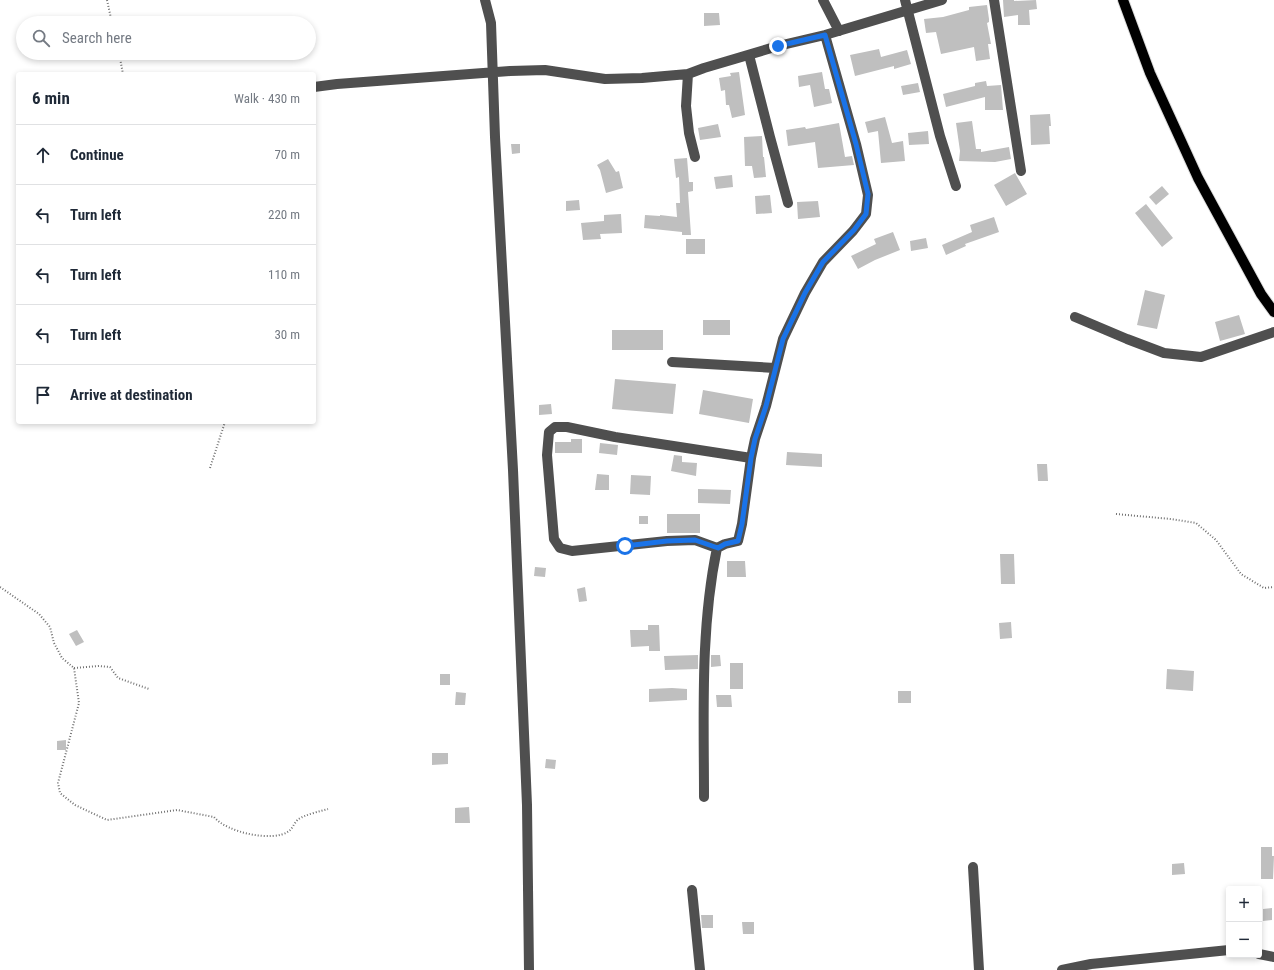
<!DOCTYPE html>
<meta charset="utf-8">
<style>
:root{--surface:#fff;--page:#f2f2f3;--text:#1f2937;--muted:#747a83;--line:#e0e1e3}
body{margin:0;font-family:"Roboto Condensed",sans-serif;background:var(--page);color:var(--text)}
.controls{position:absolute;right:12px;bottom:12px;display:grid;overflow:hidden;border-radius:4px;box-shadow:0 2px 6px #0003}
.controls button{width:36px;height:36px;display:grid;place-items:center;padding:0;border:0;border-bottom:1px solid var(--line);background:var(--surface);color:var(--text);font:20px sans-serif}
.stop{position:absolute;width:12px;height:12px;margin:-9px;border:3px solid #1a73e8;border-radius:50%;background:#fff}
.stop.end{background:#1a73e8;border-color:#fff;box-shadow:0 1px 4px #0008}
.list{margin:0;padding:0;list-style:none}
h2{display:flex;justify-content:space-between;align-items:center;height:52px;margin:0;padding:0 16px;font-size:17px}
h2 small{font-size:13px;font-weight:400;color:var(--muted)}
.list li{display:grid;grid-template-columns:26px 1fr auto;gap:12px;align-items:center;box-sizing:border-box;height:60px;padding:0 16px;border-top:1px solid var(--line)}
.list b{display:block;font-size:15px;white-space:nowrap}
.list em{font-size:13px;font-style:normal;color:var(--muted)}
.icon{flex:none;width:22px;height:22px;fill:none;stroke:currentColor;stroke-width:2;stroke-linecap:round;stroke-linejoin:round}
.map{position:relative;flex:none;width:1274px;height:970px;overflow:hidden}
.search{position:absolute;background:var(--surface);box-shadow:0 2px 6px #0003;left:16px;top:16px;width:300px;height:44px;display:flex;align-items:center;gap:10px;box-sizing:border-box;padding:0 14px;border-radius:22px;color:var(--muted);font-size:15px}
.panel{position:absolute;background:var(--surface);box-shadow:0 2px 6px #0003;left:16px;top:72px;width:300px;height:352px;border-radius:4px}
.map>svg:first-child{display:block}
.building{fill:#bfbfbf}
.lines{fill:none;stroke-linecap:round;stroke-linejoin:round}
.major-casing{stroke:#dbdbdb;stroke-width:12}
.path{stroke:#717171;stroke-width:2;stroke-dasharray:1 2;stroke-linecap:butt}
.minor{stroke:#4f4f4f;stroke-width:10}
.major{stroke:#000;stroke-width:10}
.route{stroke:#1a73e8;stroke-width:5}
</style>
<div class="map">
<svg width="1274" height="970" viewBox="0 0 1274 970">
<rect width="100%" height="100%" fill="#fff"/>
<path class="building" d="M1003,0H1014V1L1036,0L1037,9L1029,10L1030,25H1018V15L1004,17Z
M987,5L989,19V22L987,23L991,44H988L990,59L976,61L974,47L941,54L936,32L926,33L924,19L943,17L969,10V7Z
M704,13H719L720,25L704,26Z
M879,49L881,57L907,50L911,64L894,69V66L855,76L850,55Z
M739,72L745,115L732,118L729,105H726L725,90L721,91L719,78L731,76L730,73Z
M822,72L825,89H829L832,103L814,107L810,85L799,87L798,76Z
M986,81L987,86L1001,85L1003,110H985V97L946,107L943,94L975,86V83Z
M918,83L920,92L903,95L901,86Z
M1050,114L1051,126H1049L1050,144L1031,145L1030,115Z
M885,117L892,143L903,141L905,161L881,163L878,131L868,133L865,122Z
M972,121L976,149H981V152L1009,147L1011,159L995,162L959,161L960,151L956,123Z
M839,123L845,157L852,156L854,165L818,168L815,142L788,146L786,130L805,127L806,129Z
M718,124L721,137L700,140L698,128Z
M928,131L929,144L909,145L908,133Z
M762,136L763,157H764L766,177L754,178L752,166H745L744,137Z
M511,144H520V153L512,154Z
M687,158L689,182H693V191L688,192L691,235H682V232L644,228L645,215L660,216V215L677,217L676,203H680L679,177L676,178L674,159Z
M608,159L616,172L619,171L623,188L606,193L600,170L597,165Z
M1015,173L1027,194L1006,206L994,185Z
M732,175L733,187L716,189L714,177Z
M1162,186L1169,194L1156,205L1149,197Z
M770,195L772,213L756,214L755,196Z
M579,200L580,210L566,211V201Z
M818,201L820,217L798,219L797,202Z
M1146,204L1173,238L1162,247L1135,213Z
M621,214L622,233L600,234L601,239L583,240L581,223L604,221V215Z
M994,217L999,232L965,244L966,246L946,255L942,245L972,232L970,225Z
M893,232L900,250L875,260L858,269L851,256L876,244L874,239Z
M926,238L928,248L911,251L910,241Z
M686,239H705V254H686Z
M1145,290L1165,295L1157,329L1137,325Z
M1239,315L1245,334L1220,341L1215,322Z
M703,320H730V335H703Z
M612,330H663V350H612Z
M615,379L676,384L673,414L612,409Z
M703,390L753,399L749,423L699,414Z
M551,404L552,414L539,415V405Z
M571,439H582V453H555V442H571Z
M600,443L618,445L617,455L599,453Z
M787,452L822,454V467L786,465Z
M674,455L682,456V462L697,463L696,476L671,471Z
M1037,464H1047L1048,481H1038Z
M597,474L609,475V490H595Z
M631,475L651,476L650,495L630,494Z
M698,489L731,490L730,504L698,503Z
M667,514H700V533H667Z
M639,516H648V524H639Z
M1000,554H1014L1015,584H1001Z
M727,561H745L746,577H727Z
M535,567L546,568L545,577L534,576Z
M585,587L587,601L579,602L577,589Z
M1011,622L1012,638L1000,639L999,623Z
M648,625H659L660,651H649V646L631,647L630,630H648Z
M77,630L84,642L76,646L69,634Z
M698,655V669L665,670L664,656Z
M711,655H720L721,666L711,667Z
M730,663H743V689H730Z
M1167,669L1194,671L1193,691L1166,689Z
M440,674H450V685H440Z
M672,688L687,689V700L649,702V689Z
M898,691H911V703H898Z
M456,692L466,693L465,705H455Z
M716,695H731L732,707H717Z
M66,740V750H57V741Z
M432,753H448V764L432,765Z
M546,759L556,760L555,769L545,768Z
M469,807L470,823H455V808Z
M1261,847H1272V856H1274L1273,879H1261Z
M1184,863L1185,874L1172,875V864Z
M1272,908V920L1263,921V909Z
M701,915H713V928H702Z
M742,922H754V934H743Z"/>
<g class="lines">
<g class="major-casing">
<path id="major" d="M1123,0L1150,73L1198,178L1261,294L1274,312"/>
</g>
<path class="path" d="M107,0L112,23
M119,53L123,74
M210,468L225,422
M1116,514L1171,519L1196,523L1216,540L1241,574L1264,588L1274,587
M0,587L39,614L50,627L54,643L62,658L74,668L79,703L58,783L60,793L75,805L107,820L177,810L214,817C226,832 273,843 289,831C293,828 295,821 299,819C304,815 321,811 328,809
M74,668L99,666L110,667L118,678L149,689"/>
<path class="minor" d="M485,0L491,23L495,137L513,470L527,805L529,970
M823,0L839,31
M905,0L940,136L956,186
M994,0L1021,171
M749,55L770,137L788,203
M688,74L686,106L689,133L695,157
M314,87L337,84L510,71L545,70L605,79L642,78L688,74L704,68L778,46L825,35L942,0
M1075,317L1127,339L1164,353L1201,357L1274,332
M672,362L775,368
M717,548L695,540L667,541L572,551L560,548L554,539L547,455L549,432L555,427H567L615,437L751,458
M704,797C704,714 700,630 717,548L725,544L738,541L742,524L751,458L755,439L766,406L783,339L805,293L823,262L853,231L866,214L868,195L856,144L825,35
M973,867L979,970
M692,890L700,970
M1259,954L1274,957
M1062,970L1091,964L1229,950"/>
<use href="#major" class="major"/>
</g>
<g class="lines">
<path class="route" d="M625,546L667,541L695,540L718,548L725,544L738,541L742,524L751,458L755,439L766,406L783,339L805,293L823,262L854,230L866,214L868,194L856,144L825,35L778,46"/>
</g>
</svg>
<div class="controls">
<button>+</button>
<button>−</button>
</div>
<div class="stop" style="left:625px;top:546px"></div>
<div class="stop end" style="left:778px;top:46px"></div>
<div class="search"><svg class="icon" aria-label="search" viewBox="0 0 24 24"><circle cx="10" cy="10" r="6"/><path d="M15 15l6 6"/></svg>Search here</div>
<section class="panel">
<h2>6 min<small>Walk · 430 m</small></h2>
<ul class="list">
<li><svg class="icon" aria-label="ahead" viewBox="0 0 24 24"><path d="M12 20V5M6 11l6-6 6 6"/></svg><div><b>Continue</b></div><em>70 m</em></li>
<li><svg class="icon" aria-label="left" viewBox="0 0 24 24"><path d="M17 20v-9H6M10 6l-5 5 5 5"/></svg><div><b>Turn left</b></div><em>220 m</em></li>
<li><svg class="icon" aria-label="left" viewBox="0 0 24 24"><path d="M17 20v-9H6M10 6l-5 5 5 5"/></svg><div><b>Turn left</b></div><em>110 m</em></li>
<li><svg class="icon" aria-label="left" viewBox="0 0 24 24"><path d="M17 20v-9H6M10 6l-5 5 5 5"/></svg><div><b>Turn left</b></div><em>30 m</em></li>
<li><svg class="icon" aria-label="arrive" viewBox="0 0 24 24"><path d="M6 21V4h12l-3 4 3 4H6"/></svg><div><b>Arrive at destination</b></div></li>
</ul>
</section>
</div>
